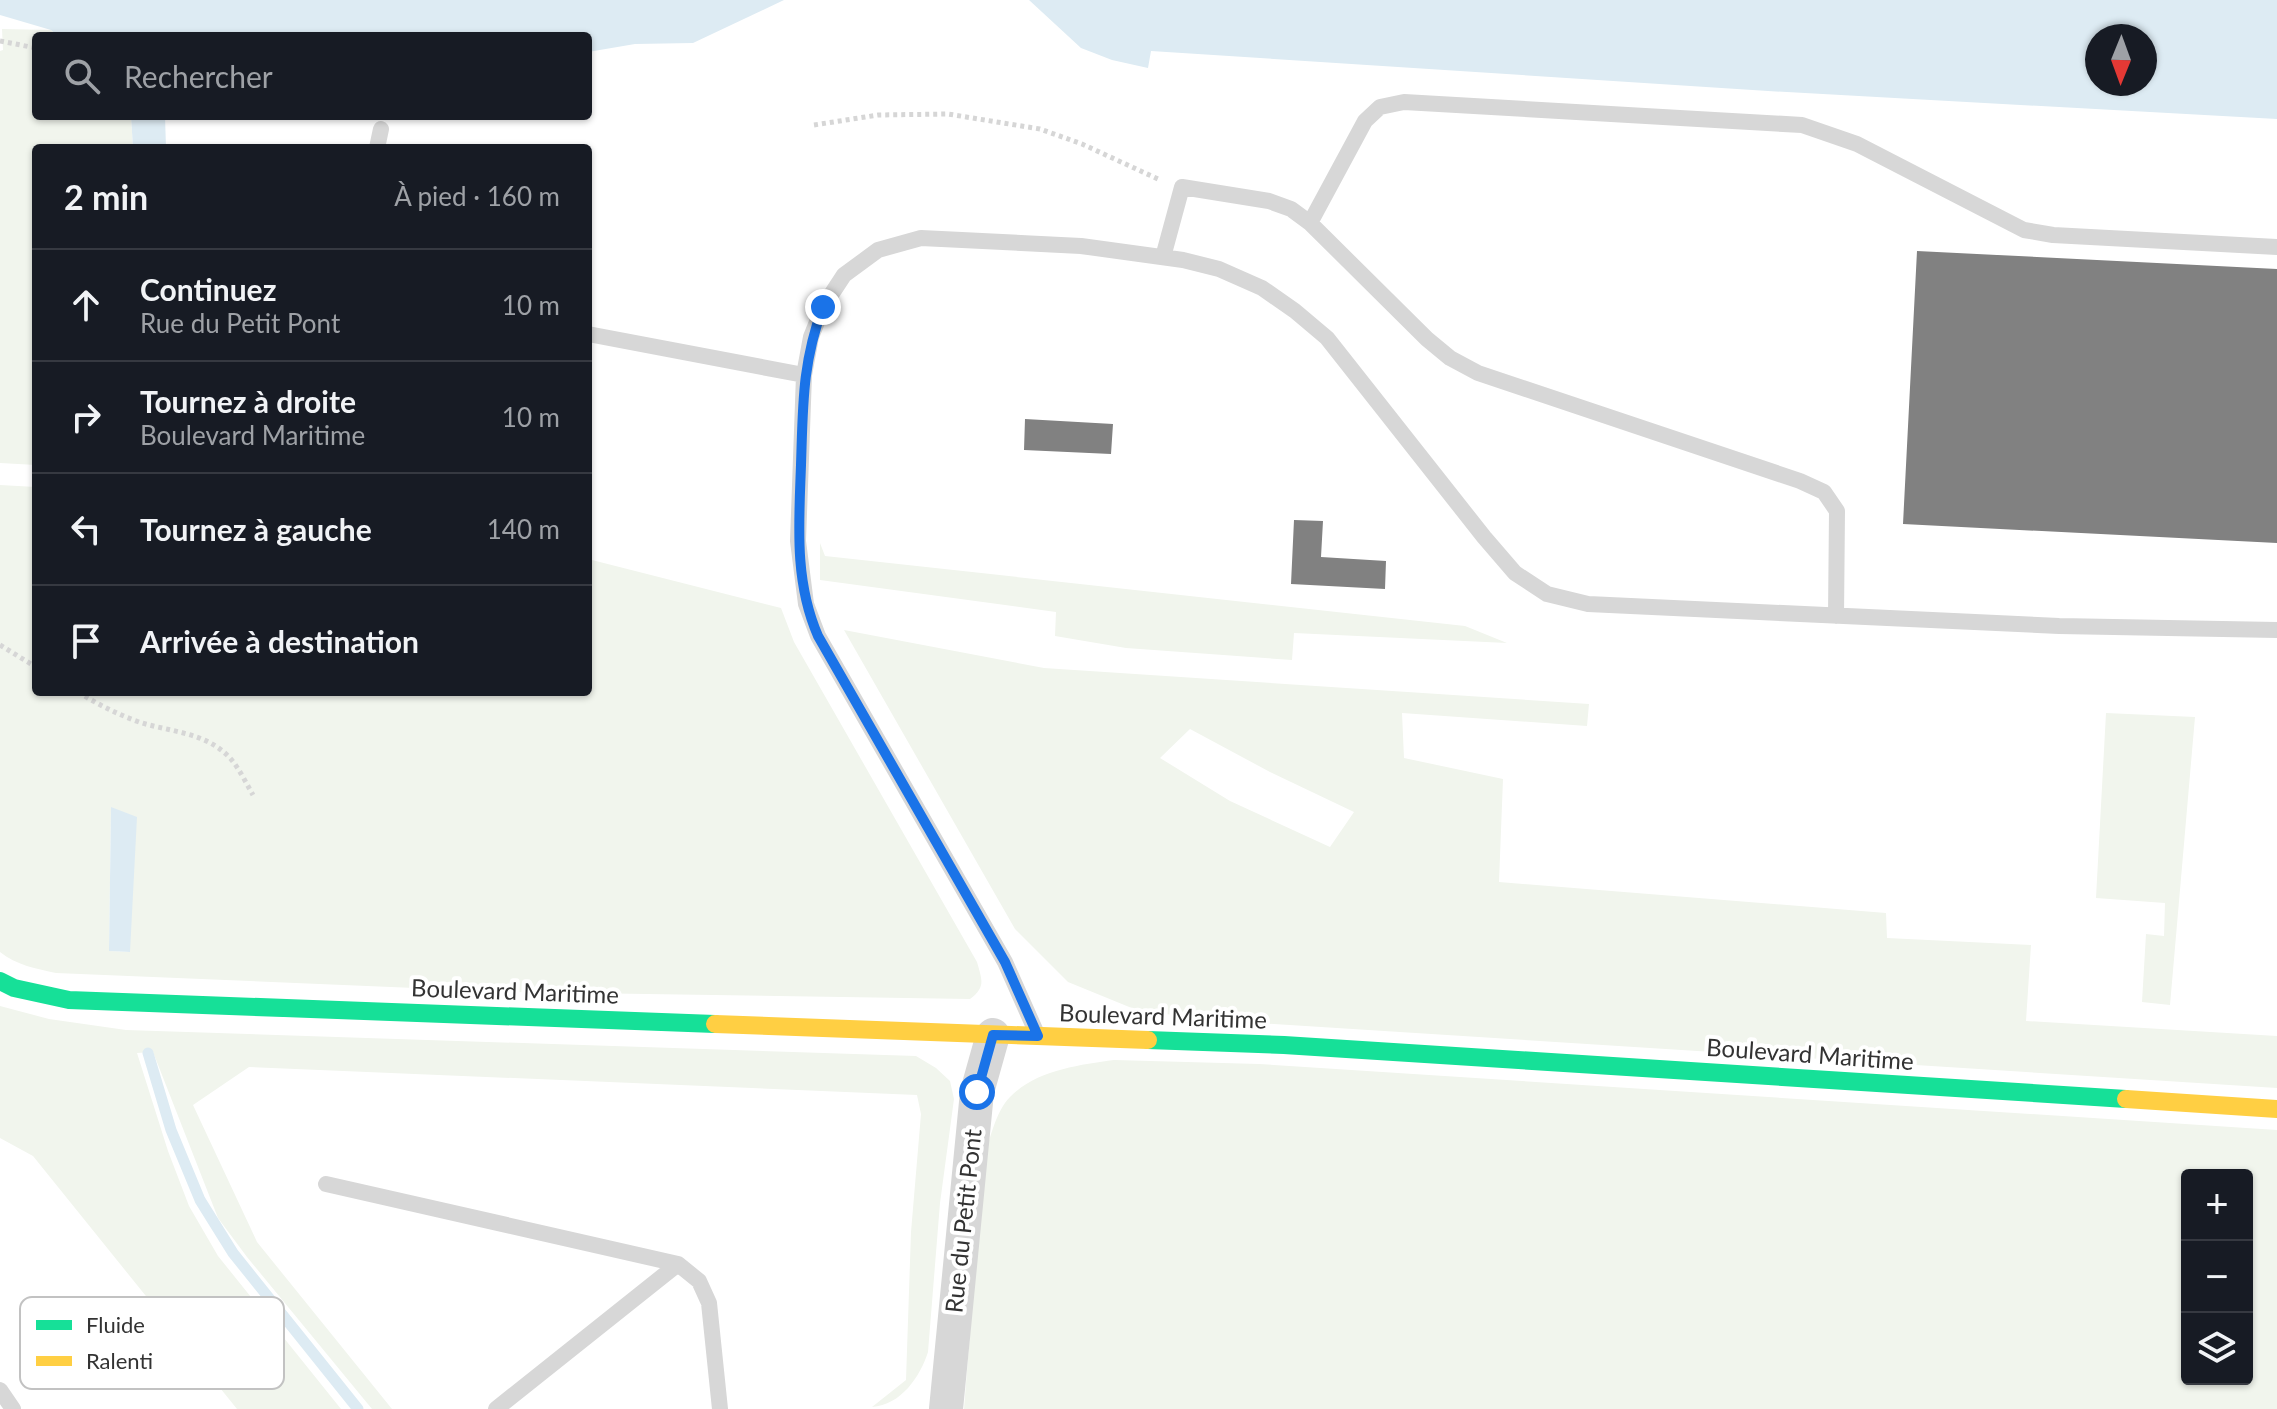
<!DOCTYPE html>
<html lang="fr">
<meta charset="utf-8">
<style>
:root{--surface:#171b24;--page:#242831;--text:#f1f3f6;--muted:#9ea1a6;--line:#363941}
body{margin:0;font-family:Lato,sans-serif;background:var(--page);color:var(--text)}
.controls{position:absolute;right:24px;bottom:24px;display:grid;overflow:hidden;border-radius:8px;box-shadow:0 2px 6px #0004}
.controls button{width:72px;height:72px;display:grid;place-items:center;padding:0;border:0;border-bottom:2px solid var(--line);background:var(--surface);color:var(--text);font:40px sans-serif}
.compass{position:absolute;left:2085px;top:24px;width:72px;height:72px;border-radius:50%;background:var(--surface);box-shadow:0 2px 6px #0004;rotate:181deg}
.stop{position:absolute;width:24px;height:24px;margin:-18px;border:6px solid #1a73e8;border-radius:50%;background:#fff}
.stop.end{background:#1a73e8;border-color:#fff;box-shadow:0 2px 8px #0008}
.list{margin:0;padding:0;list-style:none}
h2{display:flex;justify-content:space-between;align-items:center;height:104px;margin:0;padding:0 32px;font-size:34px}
h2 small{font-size:26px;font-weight:400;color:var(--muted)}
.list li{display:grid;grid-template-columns:52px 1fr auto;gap:24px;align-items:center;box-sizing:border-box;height:112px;padding:0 32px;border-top:2px solid var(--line)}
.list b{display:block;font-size:30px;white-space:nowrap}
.list p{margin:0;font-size:26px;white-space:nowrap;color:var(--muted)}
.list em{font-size:26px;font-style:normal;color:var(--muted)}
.icon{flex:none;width:44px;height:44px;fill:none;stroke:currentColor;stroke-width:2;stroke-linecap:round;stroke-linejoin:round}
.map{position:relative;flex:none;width:2277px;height:1409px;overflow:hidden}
.search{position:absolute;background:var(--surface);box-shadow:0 2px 6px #0004;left:32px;top:32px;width:560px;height:88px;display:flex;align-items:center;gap:20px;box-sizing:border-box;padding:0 28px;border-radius:8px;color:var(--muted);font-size:30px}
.panel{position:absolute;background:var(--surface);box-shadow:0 2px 6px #0004;left:32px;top:144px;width:560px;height:552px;border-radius:8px}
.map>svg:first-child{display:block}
.green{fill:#f1f5ed;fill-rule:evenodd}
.water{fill:#ddebf3;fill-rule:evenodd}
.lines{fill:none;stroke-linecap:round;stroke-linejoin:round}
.stream{stroke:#ddebf3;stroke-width:11}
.building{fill:#818181}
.path{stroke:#d6d6d6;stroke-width:5;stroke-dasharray:4 4;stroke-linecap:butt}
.lane{stroke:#d7d7d7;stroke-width:16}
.street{stroke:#d7d7d7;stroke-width:34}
.fast{stroke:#16e098;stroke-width:18}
.slow{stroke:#ffcf43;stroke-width:18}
.route{stroke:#1a73e8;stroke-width:10}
.labels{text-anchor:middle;stroke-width:8;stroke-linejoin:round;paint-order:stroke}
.street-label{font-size:24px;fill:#333;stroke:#fff}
.key{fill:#fff;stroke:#c2c2c2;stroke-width:2}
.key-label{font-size:22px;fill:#333}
</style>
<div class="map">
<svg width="2277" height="1409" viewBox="0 0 2277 1409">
<rect width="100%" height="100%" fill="#fff"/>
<path class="green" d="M2,29L51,30L58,36H36V116H131L133,148H36V465L0,463V51L3,50Z
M0,485L36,487V692H588V559L781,608L794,642L977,962C982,980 986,987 970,999L512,992L56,973C37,969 16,965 0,952ZM111,807L130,952L109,951Z
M820,543L825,556L1465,626L1507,643L1294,633L1292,660L1126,648L1055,636L1056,612L820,580Z
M844,630L1044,668L1589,704L1587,726L1402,713L1404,758L1503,779L1499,882L1886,913L1887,938L2031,945L2026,1021L2277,1036V1088L1226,1021L1139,1011L1068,982L1015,929ZM1190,729L1270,772L1354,812L1330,847L1230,801L1160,758Z
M2106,713L2195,717L2170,1005L2142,1002L2146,934L2164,936L2165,903L2096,898Z
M0,1006L49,1019L126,1030L916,1056L936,1068L950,1081L954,1099L940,1203L928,1352C920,1377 901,1405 872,1407L906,1380L911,1232L921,1114L917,1095L249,1067L193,1105L257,1242L392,1409H372L247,1257L218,1218L153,1052L137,1053L168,1151L189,1206L218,1256L341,1409H237L33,1156L0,1138Z
M1114,1060L1259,1064L2277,1130V1409H964L984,1155C991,1137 996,1111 1010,1097C1036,1070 1079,1065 1114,1060ZM2187,1175H2247V1379H2187Z"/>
<path class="water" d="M0,0H784L693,43L635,44L588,52V36H58L51,30L0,15Z
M1029,0H2277V119L1768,91L1151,51L1148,68L1112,60L1081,48ZM2145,36V84H2097V36Z
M131,116H165L166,148H133Z
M111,807L137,817L130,952L109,951Z"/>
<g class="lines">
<path class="stream" d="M148,1053L171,1130L200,1200L233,1253L358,1409"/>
</g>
<path class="building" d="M1917,251L2277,269V543L1903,524Z
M1025,419L1113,424L1111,454L1024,450Z
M1294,520L1323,521L1321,557L1386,561L1385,589L1291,584Z"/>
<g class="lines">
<path class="path" d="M0,41L36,48
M814,125L878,115L948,114L1040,129L1082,144L1158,179
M0,645L36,667
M78,692C97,704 117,714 139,722C170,732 206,732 230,758C239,768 246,783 253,795"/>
<path class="lane" d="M377,148L381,129
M1310,223L1365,121L1380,107L1404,102L1802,125L1857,144L2024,230L2053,235L2277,247
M1163,257L1182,187L1269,201L1291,209L1310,223L1427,339L1450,358L1478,373L1800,481L1824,492L1837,511L1836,616
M588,334L804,375
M1037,1034L1005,962L818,636L806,604L798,541L804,375L811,337L823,307L844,275L878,250L921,238L1081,246L1183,260L1219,269L1262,288L1295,311L1327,338L1484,537L1515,573L1547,594L1588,604L2059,626L2277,630
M326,1184L678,1264L699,1281L709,1303L720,1409
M0,1390L13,1409
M496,1409L678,1264"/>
<path class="street" d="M946,1409L977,1092L993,1035"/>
<path class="fast" d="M0,981L14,988L69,1000L715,1024
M1148,1040L1284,1045L2126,1099"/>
<path class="slow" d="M715,1024L1148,1040
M2126,1099L2277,1109"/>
</g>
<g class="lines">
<path class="route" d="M823,307C802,363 803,406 801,465C799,523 794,581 818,636L1005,962L1038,1036L993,1035L977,1092"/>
</g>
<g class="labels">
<g class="street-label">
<text transform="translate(515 992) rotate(2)" y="8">Boulevard Maritime</text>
<text transform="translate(1163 1017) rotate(2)" y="8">Boulevard Maritime</text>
<text transform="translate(1810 1055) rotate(4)" y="8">Boulevard Maritime</text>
<text transform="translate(964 1221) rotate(-84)" y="8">Rue du Petit Pont</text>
</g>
</g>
<rect x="20" y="1297" width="264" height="92" rx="12" class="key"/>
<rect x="36" y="1320" width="36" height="10" fill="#16e098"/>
<rect x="36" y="1356" width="36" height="10" fill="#ffcf43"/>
<g class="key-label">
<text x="86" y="1333">Fluide</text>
<text x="86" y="1369">Ralenti</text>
</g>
</svg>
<div class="controls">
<button>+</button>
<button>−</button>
<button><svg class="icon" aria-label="layers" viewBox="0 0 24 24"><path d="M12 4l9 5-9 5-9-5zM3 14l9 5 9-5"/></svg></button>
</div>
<svg class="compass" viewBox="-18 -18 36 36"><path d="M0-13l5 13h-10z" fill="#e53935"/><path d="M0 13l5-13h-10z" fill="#9ea1a6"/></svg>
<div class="stop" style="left:977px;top:1092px"></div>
<div class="stop end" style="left:823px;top:307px"></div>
<div class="search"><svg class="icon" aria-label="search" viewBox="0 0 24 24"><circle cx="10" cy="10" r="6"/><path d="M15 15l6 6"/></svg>Rechercher</div>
<section class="panel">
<h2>2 min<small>À pied · 160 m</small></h2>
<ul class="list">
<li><svg class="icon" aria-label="ahead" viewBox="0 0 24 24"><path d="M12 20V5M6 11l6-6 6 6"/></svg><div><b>Continuez</b><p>Rue du Petit Pont</p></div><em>10 m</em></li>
<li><svg class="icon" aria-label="right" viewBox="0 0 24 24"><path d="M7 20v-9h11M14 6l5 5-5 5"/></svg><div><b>Tournez à droite</b><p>Boulevard Maritime</p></div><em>10 m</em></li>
<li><svg class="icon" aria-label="left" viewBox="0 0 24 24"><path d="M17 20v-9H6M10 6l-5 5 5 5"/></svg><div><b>Tournez à gauche</b></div><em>140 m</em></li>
<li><svg class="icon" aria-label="arrive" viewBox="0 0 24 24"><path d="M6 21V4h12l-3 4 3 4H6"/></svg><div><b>Arrivée à destination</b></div></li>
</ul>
</section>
</div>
